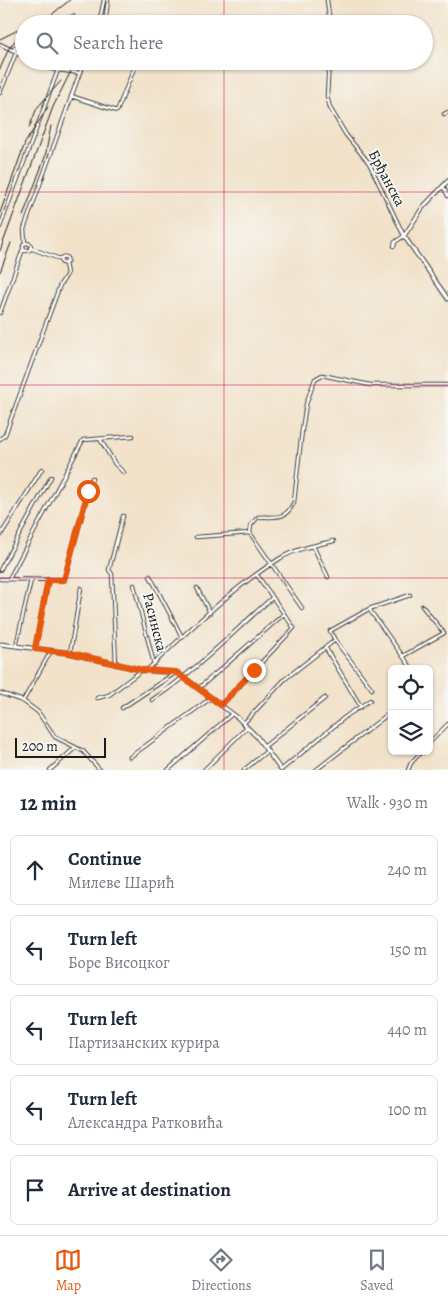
<!DOCTYPE html>
<meta charset="utf-8">
<style>
:root{--surface:#fff;--page:#f6f6f7;--text:#1f2937;--muted:#747a83;--line:#e0e1e3;--accent:#ea580c}
body{margin:0;font-family:Alegreya,serif;background:var(--page);color:var(--text)}
.controls{position:absolute;right:15px;bottom:15px;display:grid;overflow:hidden;border-radius:8px;box-shadow:0 1px 4px #0004}
.controls button{width:45px;height:45px;display:grid;place-items:center;padding:0;border:0;border-bottom:1px solid var(--line);background:var(--surface);color:var(--text);font:25px sans-serif}
.scale{position:absolute;left:15px;bottom:12px;width:91px;box-sizing:border-box;padding-left:5px;border:2px solid #1c1c1c;border-top:0;font-size:14px;line-height:18px;white-space:nowrap;color:#1c1c1c;-webkit-text-stroke:4px #f6f6f2;paint-order:stroke}
.stop{position:absolute;width:15px;height:15px;margin:-11px;border:4px solid #ea580c;border-radius:50%;background:#fff}
.stop.end{background:#ea580c;border-color:#fff;box-shadow:0 1px 5px #0008}
.list{margin:0;padding:0;list-style:none}
h2{display:flex;justify-content:space-between;align-items:center;height:65px;margin:0;padding:0 20px;font-size:21px}
h2 small{font-size:16px;font-weight:400;color:var(--muted)}
.list li{display:grid;grid-template-columns:32px 1fr auto;gap:15px;align-items:center;box-sizing:border-box;height:70px;margin:0 10px 10px;padding:0 10px;border:1px solid var(--line);border-radius:8px}
.list b{display:block;font-size:19px;white-space:nowrap}
.list p{margin:0;font-size:16px;white-space:nowrap;color:var(--muted)}
.list em{font-size:16px;font-style:normal;color:var(--muted)}
.icon{flex:none;width:28px;height:28px;fill:none;stroke:currentColor;stroke-width:2;stroke-linecap:round;stroke-linejoin:round}
.map{position:relative;flex:none;width:448px;height:770px;overflow:hidden}
.search{position:absolute;background:var(--surface);box-shadow:0 1px 4px #0004;left:15px;right:15px;top:15px;height:55px;display:flex;align-items:center;gap:12px;box-sizing:border-box;padding:0 18px;border-radius:28px;color:var(--muted);font-size:19px}
.sheet{height:465px;background:var(--surface)}
nav{display:flex;justify-content:space-around;align-items:center;box-sizing:border-box;height:70px;border-top:1px solid var(--line);background:var(--surface);font-size:14px;color:var(--muted)}
nav a{display:grid;justify-items:center;gap:2px}
nav .on{color:var(--accent)}
.map>svg:first-child{display:block}
.lines{fill:none;stroke-linecap:round;stroke-linejoin:round}
.minor-casing{stroke:#3c3a36;stroke-width:4.5}
.tertiary-casing{stroke:#3c3a36;stroke-width:5}
.minor{stroke:#fff;stroke-width:2.5}
.tertiary{stroke:#fff;stroke-width:3}
.rail{stroke:#1c1c1c;stroke-width:1}
.route{stroke:#ea580c;stroke-width:6}
.grid{fill:none;stroke:#c2185b;stroke-width:1;stroke-opacity:0.55}
.labels{text-anchor:middle;stroke-width:4;stroke-linejoin:round;paint-order:stroke}
.street-label{font-size:15px;fill:#1c1c1c;stroke:#f6f6f2}
</style>
<div class="map">
<svg width="448" height="770" viewBox="0 0 448 770">
<rect width="100%" height="100%" fill="#f6f6f2"/>
<filter id="ink" filterUnits="userSpaceOnUse"><feTurbulence type="fractalNoise" baseFrequency=".02" numOctaves="2"/><feDisplacementMap in="SourceGraphic" scale="10" xChannelSelector="R" yChannelSelector="G"/><feConvolveMatrix kernelMatrix="1 2 1 2 8 2 1 2 1" color-interpolation-filters="sRGB"/></filter>
<filter id="wash" filterUnits="userSpaceOnUse"><feTurbulence type="fractalNoise" baseFrequency=".0096" numOctaves="4" result="noise"/><feDisplacementMap in="SourceGraphic" scale="20" xChannelSelector="R" yChannelSelector="G"/><feGaussianBlur stdDeviation="1.12" result="paint"/><feColorMatrix in="noise" values="0 0 0 0 0 0 0 0 0 0 0 0 0 0 0 0 0 1.4 0 .05"/><feComposite in="paint" operator="in"/></filter>
<g filter="url(#wash)">
<rect width="100%" height="100%" fill="#f2e2ca"/>
</g>
<g filter="url(#ink)">
<g class="lines">
<g class="minor-casing">
<path id="minor" d="M327,0L330,24
M61,24L73,16
M99,24L104,0
M105,24L108,0
M0,44L14,51
M24,48L19,44L14,49L18,54L24,51
M32,61L52,69L79,73
M306,61L328,63
M329,61L327,96L330,108L346,135L369,163L404,236L395,242L394,246
M0,93L16,53
M71,96L117,111L137,61
M444,114L448,112
M443,186L448,196
M0,227L58,70
M25,243L24,229L84,61
M23 247a4 4 0 1 1 8 0a4 4 0 1 1-8 0Z
M30,248L60,259
M60.5 260a3.5 3.5 0 1 1 7 0a3.5 3.5 0 1 1-7 0Z
M0,313L23,249
M0,439L5,435L60,285L67,274L65,263
M100,439L115,464L124,473
M250,533L302,608
M0,536L42,469
M196,537L250,533L251,525L258,517C277,516 285,521 294,502L302,430L306,404L315,379L322,375L370,385H448
M313,546L328,577
M0,570L51,477
M150,576L182,637
M0,579L64,580L92,478
M9,579L83,440L133,436
M134,585L154,664
M197,588L210,613
M369,609L412,669
M16,646L31,580
M325,647L361,707
M35,649L48,580
M70,653L81,588
M403,656L444,633L422,606
M116,665L112,574L109,570L123,516
M147,670C188,631 231,589 279,559C295,549 316,545 334,541
M199,688L284,614
M372,689L335,640L330,631L369,609L410,595
M0,693L23,701L38,712L55,737L83,751L100,770
M97,698L109,695L142,670
M152,700C196,671 233,632 272,598
M23,701L51,651
M221,705L294,628L257,575
M122,708L175,673
M243,724L285,679L335,640
M429,743L448,724
M265,746L325,698
M130,757L211,698
M50,770L75,748
M168,770L232,714
M204,770L247,727
M244,770L267,751
M281,770L345,717L370,700
M316,770L392,711
M408,770L411,763L422,751"/>
</g>
<g class="tertiary-casing">
<path id="tertiary" d="M448,181L423,207L404,236L448,299
M0,644L70,653L142,670L178,673L238,718L257,737L281,770"/>
</g>
<use href="#minor" class="minor"/>
<use href="#tertiary" class="tertiary"/>
<path class="rail" d="M32,24L51,15L70,0
M0,39L22,28
M0,69L9,48L24,30
M29,128L37,108L61,81
M0,213L25,143L48,107
M23,216L45,157L51,126
M0,251L53,107L75,63
M0,272L11,243"/>
</g>
</g>
<g class="lines" filter="url(#ink)">
<path class="route" d="M88,491L64,580H48L35,649L70,653L142,670L176,672L221,705L254,670"/>
</g>
<path class="grid" d="M224,0V24M224,61V770M0,192H448M0,385H448M0,578H448"/>
<g class="labels">
<g class="street-label">
<text transform="translate(387 178) rotate(62)" y="5">Брђанска</text>
<text transform="translate(155 622) rotate(76)" y="5">Расинска</text>
</g>
</g>
</svg>
<div class="controls">
<button><svg class="icon" aria-label="locate" viewBox="0 0 24 24"><circle cx="12" cy="12" r="6"/><path d="M12 2v4M12 18v4M2 12h4M18 12h4"/></svg></button>
<button><svg class="icon" aria-label="layers" viewBox="0 0 24 24"><path d="M12 4l9 5-9 5-9-5zM3 14l9 5 9-5"/></svg></button>
</div>
<div class="scale">200 m</div>
<div class="stop" style="left:88px;top:491px"></div>
<div class="stop end" style="left:254px;top:670px"></div>
<div class="search"><svg class="icon" aria-label="search" viewBox="0 0 24 24"><circle cx="10" cy="10" r="6"/><path d="M15 15l6 6"/></svg>Search here</div>
</div>
<section class="sheet">
<h2>12 min<small>Walk · 930 m</small></h2>
<ul class="list">
<li><svg class="icon" aria-label="ahead" viewBox="0 0 24 24"><path d="M12 20V5M6 11l6-6 6 6"/></svg><div><b>Continue</b><p>Милеве Шарић</p></div><em>240 m</em></li>
<li><svg class="icon" aria-label="left" viewBox="0 0 24 24"><path d="M17 20v-9H6M10 6l-5 5 5 5"/></svg><div><b>Turn left</b><p>Боре Висоцког</p></div><em>150 m</em></li>
<li><svg class="icon" aria-label="left" viewBox="0 0 24 24"><path d="M17 20v-9H6M10 6l-5 5 5 5"/></svg><div><b>Turn left</b><p>Партизанских курира</p></div><em>440 m</em></li>
<li><svg class="icon" aria-label="left" viewBox="0 0 24 24"><path d="M17 20v-9H6M10 6l-5 5 5 5"/></svg><div><b>Turn left</b><p>Александра Ратковића</p></div><em>100 m</em></li>
<li><svg class="icon" aria-label="arrive" viewBox="0 0 24 24"><path d="M6 21V4h12l-3 4 3 4H6"/></svg><div><b>Arrive at destination</b></div></li>
</ul>
</section>
<nav>
<a class="on"><svg class="icon" aria-label="map" viewBox="0 0 24 24"><path d="M3 6l6-2 6 2 6-2v14l-6 2-6-2-6 2zM9 4v14M15 6v14"/></svg>Map</a>
<a><svg class="icon" aria-label="directions" viewBox="0 0 24 24"><path d="M12 3l9 9-9 9-9-9zM9 14v-3h6M13 9l2 2-2 2"/></svg>Directions</a>
<a><svg class="icon" aria-label="saved" viewBox="0 0 24 24"><path d="M7 4h10v16l-5-4-5 4z"/></svg>Saved</a>
</nav>
